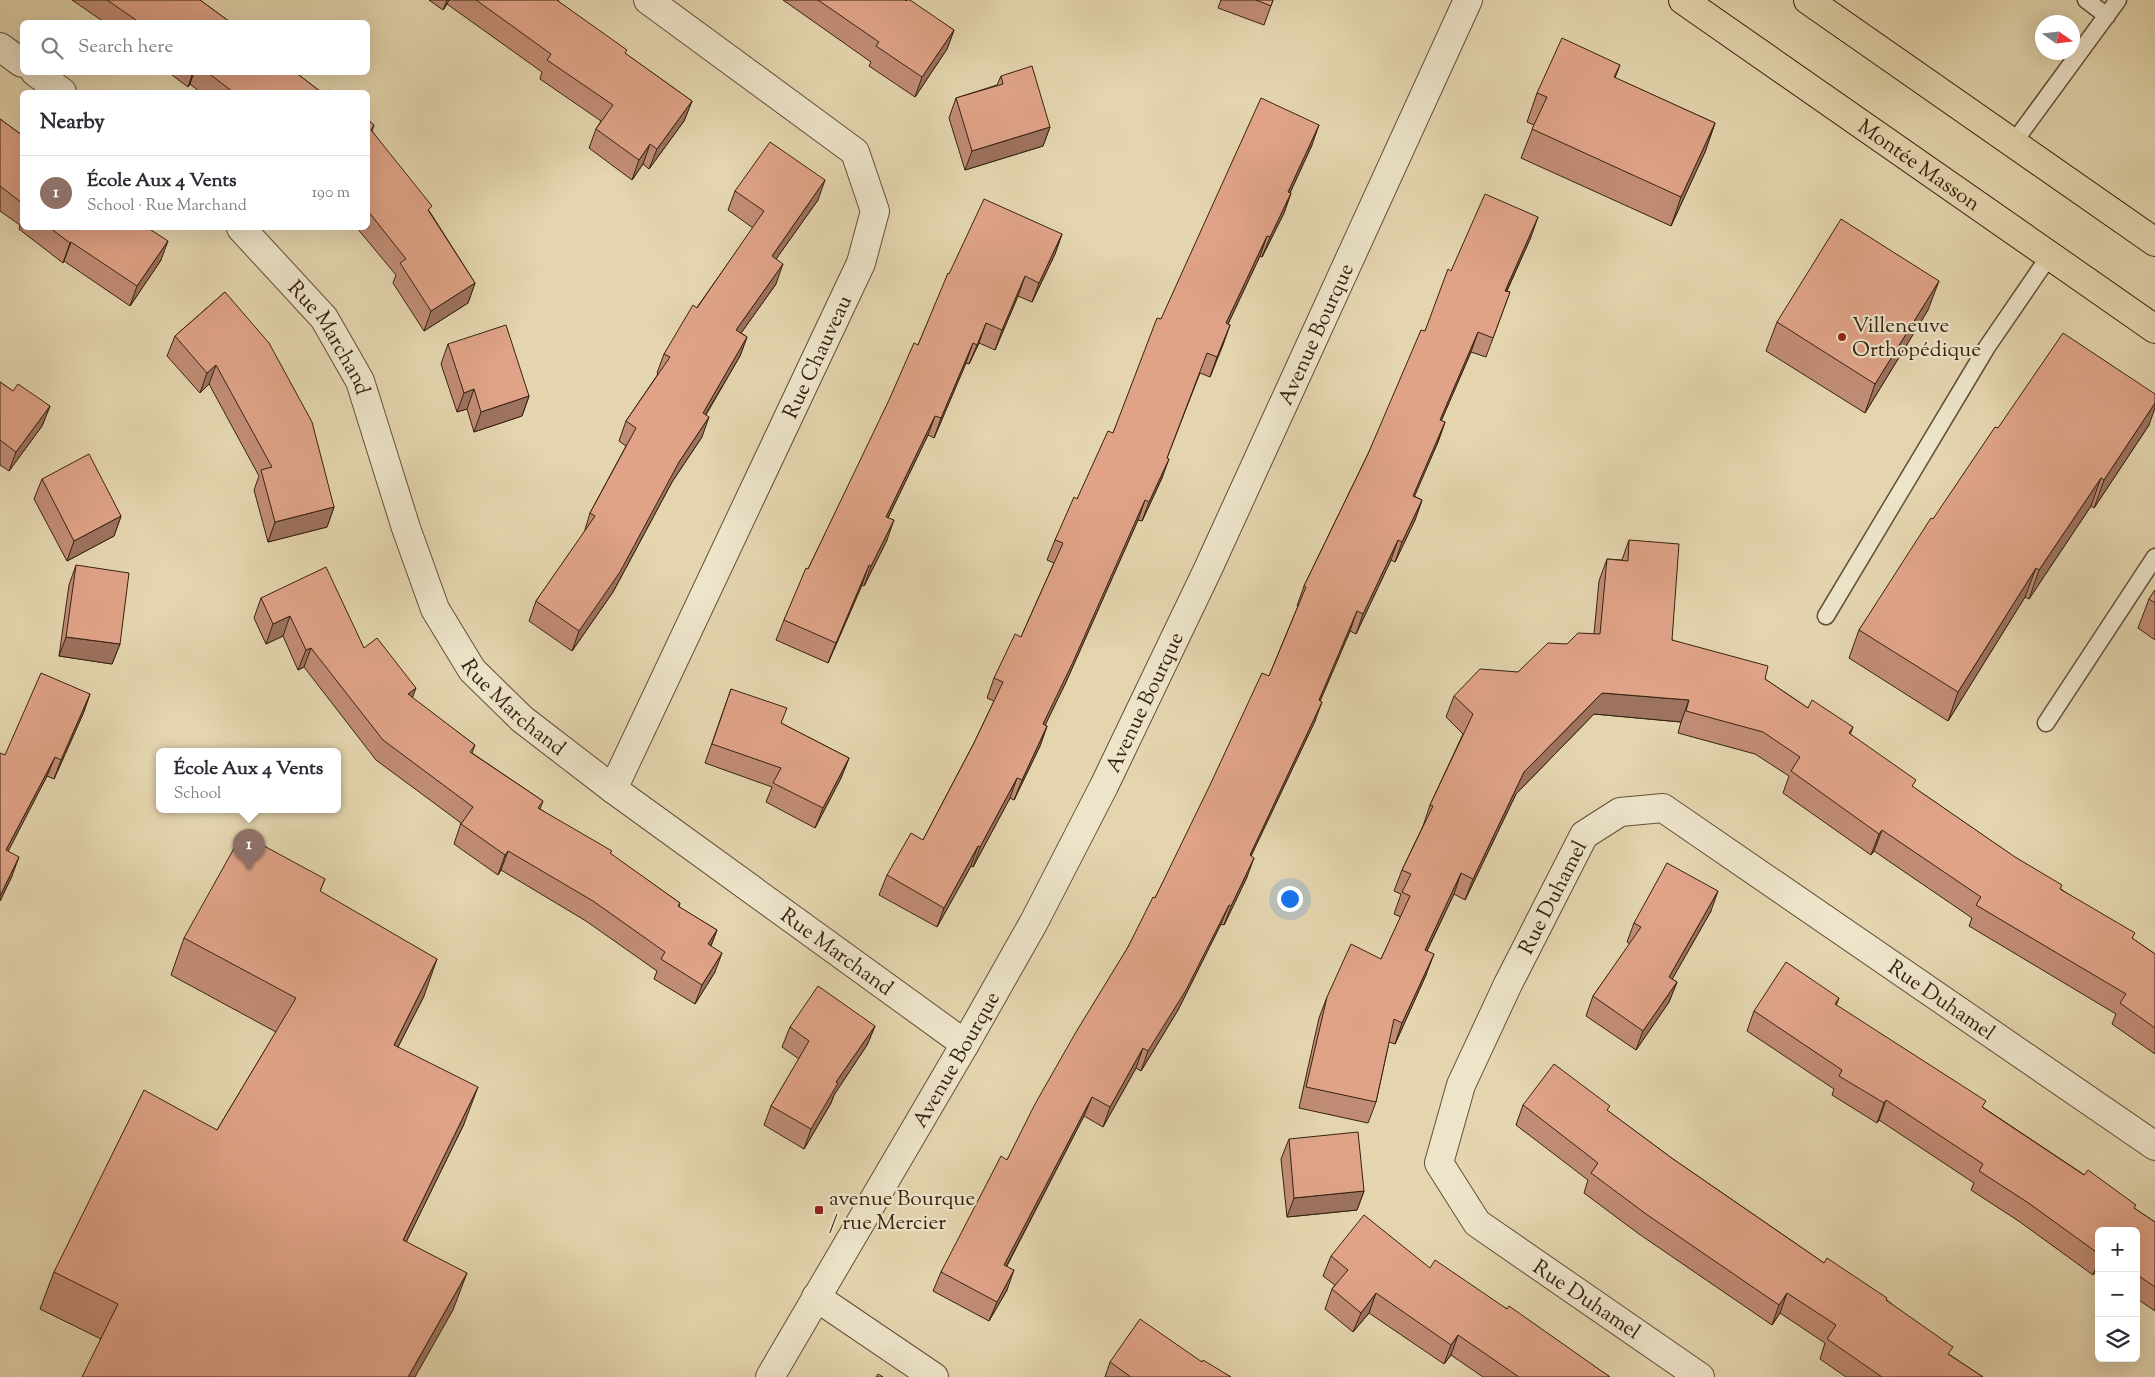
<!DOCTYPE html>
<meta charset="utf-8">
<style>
:root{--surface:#fff;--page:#f2f2f3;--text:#2b2b33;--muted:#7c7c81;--line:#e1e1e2;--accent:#d93025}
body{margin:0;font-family:"Sorts Mill Goudy",serif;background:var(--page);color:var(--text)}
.controls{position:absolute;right:15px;bottom:15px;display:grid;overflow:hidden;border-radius:8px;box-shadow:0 5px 20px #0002}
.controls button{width:45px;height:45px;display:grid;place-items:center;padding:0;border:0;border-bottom:1px solid var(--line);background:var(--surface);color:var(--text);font:25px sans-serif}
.compass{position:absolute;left:2035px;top:15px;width:45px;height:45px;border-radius:50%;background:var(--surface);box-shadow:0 5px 20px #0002;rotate:104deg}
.you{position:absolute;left:1289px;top:898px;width:18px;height:18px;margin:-12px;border:4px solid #fff;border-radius:50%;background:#1a73e8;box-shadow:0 0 0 8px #1a73e833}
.badge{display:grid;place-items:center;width:32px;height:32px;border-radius:50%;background:var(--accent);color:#fff;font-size:16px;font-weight:700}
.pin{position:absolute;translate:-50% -41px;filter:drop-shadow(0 1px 2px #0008)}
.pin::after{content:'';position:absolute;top:26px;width:18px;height:15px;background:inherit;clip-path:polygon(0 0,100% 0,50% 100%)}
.popup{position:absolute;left:156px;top:748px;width:185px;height:65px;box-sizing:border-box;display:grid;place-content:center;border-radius:8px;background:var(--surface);filter:drop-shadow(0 1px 4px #0005);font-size:16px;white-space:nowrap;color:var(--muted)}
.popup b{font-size:19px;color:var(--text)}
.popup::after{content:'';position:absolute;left:50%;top:100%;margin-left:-10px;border:10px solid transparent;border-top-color:var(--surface)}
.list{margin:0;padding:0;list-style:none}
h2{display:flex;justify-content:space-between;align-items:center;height:65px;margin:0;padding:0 20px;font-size:21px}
h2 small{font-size:16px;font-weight:400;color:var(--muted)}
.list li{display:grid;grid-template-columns:32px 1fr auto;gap:15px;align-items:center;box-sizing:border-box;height:75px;padding:0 20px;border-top:1px solid var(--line)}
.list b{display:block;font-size:19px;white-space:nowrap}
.list p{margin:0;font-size:16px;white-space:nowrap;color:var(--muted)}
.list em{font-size:16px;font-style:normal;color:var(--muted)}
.icon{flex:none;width:28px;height:28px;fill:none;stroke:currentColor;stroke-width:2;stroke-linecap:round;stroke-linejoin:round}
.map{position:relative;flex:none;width:2155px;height:1377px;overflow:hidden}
.search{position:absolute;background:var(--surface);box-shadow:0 5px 20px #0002;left:20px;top:20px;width:350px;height:55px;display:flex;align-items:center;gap:12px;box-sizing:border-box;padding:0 18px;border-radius:8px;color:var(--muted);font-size:19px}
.panel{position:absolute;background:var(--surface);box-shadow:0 5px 20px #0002;left:20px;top:90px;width:350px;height:140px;border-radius:8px}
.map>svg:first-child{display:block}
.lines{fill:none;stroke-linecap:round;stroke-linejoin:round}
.service-casing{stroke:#624f38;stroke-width:19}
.minor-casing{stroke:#624f38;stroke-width:30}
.primary-casing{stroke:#362211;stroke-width:30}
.service{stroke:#ede4ca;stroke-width:16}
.minor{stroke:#ede4ca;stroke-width:28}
.primary{stroke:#e4d5ae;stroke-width:28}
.wall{fill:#c18c75;stroke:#362211}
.shaded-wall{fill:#9d725f;stroke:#362211}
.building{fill:#e0a388;stroke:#362211}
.poi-dot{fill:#8f2418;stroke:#ede4ca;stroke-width:2}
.labels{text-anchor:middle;stroke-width:4.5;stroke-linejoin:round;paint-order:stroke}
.street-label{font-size:21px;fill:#362211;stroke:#ede4ca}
.poi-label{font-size:21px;fill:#362211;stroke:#ede4ca;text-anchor:start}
</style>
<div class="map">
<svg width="2155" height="1377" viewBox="0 0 2155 1377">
<rect width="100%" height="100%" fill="#e4d5ae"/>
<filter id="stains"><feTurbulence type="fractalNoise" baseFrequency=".004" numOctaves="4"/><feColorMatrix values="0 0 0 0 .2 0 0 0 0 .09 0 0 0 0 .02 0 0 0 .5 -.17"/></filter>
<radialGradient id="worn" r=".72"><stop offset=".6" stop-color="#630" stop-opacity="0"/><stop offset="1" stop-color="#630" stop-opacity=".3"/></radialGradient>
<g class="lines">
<g class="service-casing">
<path id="service" d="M2086,0L2107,16
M2014,142L2118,0
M1826,616L1987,347L2050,255
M2046,723L2155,557"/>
</g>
<g class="minor-casing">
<g id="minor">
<path d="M0,47L22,63"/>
<path d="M35,72L62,92"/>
<path id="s1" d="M241,228L324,318L360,381L406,528L435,609L472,670L522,719L613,789L965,1044"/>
<path id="s2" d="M613,789L861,263L875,211L855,152L648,0"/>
<path d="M816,1297L934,1377"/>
<path id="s3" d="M770,1377L965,1044L1034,922L1104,786L1208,569L1468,0"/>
<path id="s4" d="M1700,1377L1477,1223L1439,1163L1461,1085L1508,984L1584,835L1620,812L1663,808L2155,1146"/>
</g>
</g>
<g class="primary-casing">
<g id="primary">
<path id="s5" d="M1683,0L2155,329"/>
<path d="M1808,0L2155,242"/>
</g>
</g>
<use href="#service" class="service"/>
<use href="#minor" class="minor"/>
<use href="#primary" class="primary"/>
</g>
<path class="wall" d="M72,0H200L230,22H104Z
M429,0H559L558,1L626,54L692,101L684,121L649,169L643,164L632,180L589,148L596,129L601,121L540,79L542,72L447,4L443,10Z
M783,0H905L954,30L947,49L915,97L869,66L871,62Z
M1221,0H1273L1264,25L1218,8Z
M1620,65L1615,78L1715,123L1705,152L1671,226L1521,158L1534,125L1527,122L1537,93Z
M168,72H295L321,92H200L190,84L188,87Z
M1001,76L1050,127L1043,146L965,170L949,118L956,98L997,85Z
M0,119L22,135V228H148L161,260L130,306L64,261L63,263L19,229L20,225L0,211Z
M368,120L374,125L372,131L430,212L475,283L468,303L424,331L393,283L396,275L357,228H368Z
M1312,145L1290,193H1291L1284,213L1262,257L1260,256L1228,324L1230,325L1210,377L1200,373L1167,458L1162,478L1142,521L1138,520L1066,682L1045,725L1047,726L1040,746L1014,800L1010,798L973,867L971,866L937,927L879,895L887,875L923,840L974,743L994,701L987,698L994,678L1021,637L1054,563L1047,560L1055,540L1113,433L1161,319Z
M735,191L818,200L776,259V284L741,333L747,337L740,356L706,415L702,437L672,482L613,592L572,651L529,621L536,601L584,533L590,513L626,446L619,441L626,421L658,374L657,373L664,354L753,228L728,210Z
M1062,234L1055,254L1032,302L1018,296L995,350L979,343L969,364L966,363L934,438L928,435L888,518L887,540L864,586L862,585L828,663L776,640L784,620L808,569L918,345L949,274Z
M1531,237L1507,291L1510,292L1486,357L1471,352L1441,421L1445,422L1438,442L1414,496L1422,500L1415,520L1395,562L1391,560L1356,634L1350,631L1320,701L1315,721L1251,856L1247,877L1224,925L1221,924L1178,1010L1141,1071L1136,1068L1103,1127L1084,1116L1007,1266V1290L989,1321L933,1291L941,1272L1007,1160L1128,947L1155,898L1269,676L1298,606H1297L1304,586L1368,454L1425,331L1451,271Z
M225,292L334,507L327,527L268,542L254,490L259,476L209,384L200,393L167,356L175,336Z
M1928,310L1865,413L1766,351L1777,322Z
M448,344L529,396L522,416L474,432L467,409L457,412L441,364Z
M0,382L13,391L50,406L42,426L9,471L0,465Z
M2149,425L2094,508L2091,506L2029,599L2025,597L1948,721L1849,658L1859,630L1998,428Z
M42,479L121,516L114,536L67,561L34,499Z
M1629,540L1672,640L1765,679L1808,708L1853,727L1850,735L1913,787L2155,954V1054L2112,1024L2116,1014L1969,926L1972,918L1874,851L1871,855L1783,793L1789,776L1755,754L1678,733L1681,722L1594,714L1516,794L1465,900L1454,894L1427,951L1426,975L1395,1044L1389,1042L1376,1102L1368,1123L1299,1108L1319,1018L1327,997L1381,959L1401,917L1394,914L1401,894L1394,891L1402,870L1423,826L1430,805L1463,734L1446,717L1454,696L1518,672L1567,644L1594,634L1599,581L1607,559L1622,560Z
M76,565L120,644L112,664L59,656L69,585Z
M2155,590V640L2138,628L2149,599Z
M261,598L364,648L412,698L475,745L472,753L543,801L540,809L610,854L680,903L679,907L717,930L711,946L715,972L695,1004L654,979L657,971L586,921L501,870L498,875L454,844L461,823L376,760L304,667L298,670L283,636L266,644L254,618Z
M731,689L781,723L849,758L841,778L815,828L766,802L772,787L705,763Z
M90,694L83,714L54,779L47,776L8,851L12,876L0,901L5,755Z
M325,879L320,891L424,996L398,1047L464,1124L406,1242L453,1310L101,1339L40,1309L54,1272L217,1130L276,1032L171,975L184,938Z
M1711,911L1672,979L1677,982L1669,1002L1636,1050L1586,1016L1593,996L1630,944L1627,942L1634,923Z
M1839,998L1836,1006L1984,1108L2155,1222V1311L2136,1298V1231H2099V1273L2096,1271L2093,1275L2020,1222L1971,1190L1974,1183L1879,1120L1877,1123L1832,1095L1834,1089L1747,1031L1754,1011Z
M875,1026L867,1045L834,1095L831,1103L804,1149L764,1125L771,1106L799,1059L782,1047L790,1027Z
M1523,1105L1608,1111L1673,1159L1824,1263L1887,1300L1950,1355L1983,1377H1846L1820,1359L1825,1343L1780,1313L1772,1325L1639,1234L1584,1193L1588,1180L1516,1125Z
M1289,1139L1364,1191L1357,1210L1287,1217L1281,1159Z
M1331,1256L1430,1268L1507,1309L1610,1377H1483L1451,1355L1444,1364L1369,1313L1353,1332L1325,1309L1332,1289L1335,1285L1323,1276Z
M1110,1362H1202L1231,1377H1105Z"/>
<path class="shaded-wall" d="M447,0H449L447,4L443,10Z
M954,30L947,49L915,97L922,77Z
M193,72H194L190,84L188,87Z
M692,101L684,121L649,169L657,149Z
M1715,123L1705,152L1671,226L1681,197Z
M1319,125L1312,145L1281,212L1288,192Z
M1050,127L1043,146L965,170L972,151Z
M650,144L643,164L632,180L639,160Z
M825,180L818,200L764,276L772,256Z
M1291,193L1284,213L1262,257L1270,237Z
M1538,217L1531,237L1498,310L1505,291Z
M1062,234L1055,254L1032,302L1039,283Z
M1267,236L1260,256L1219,343L1226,323Z
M168,241L161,260L130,306L137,286Z
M71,242L64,261L63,263L70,243Z
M783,264L776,284L729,350L736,330Z
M1025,276L1018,296L995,350L1002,330Z
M1939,281L1928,310L1865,413L1875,384Z
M475,283L468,303L424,331L431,311Z
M986,323L979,343L969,364L977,345Z
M1230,325L1223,345L1210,377L1217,357Z
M1478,332L1471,352L1433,440L1440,420Z
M747,337L740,356L695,432L703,413Z
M973,343L966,363L934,438L941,418Z
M216,365L209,384L200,393L207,373Z
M474,389L467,409L457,412L464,393Z
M529,396L522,416L474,432L481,412Z
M2155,403V408L2149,425L2094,508L2104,480Z
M50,406L42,426L9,471L16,452Z
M935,416L928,435L879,536L886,517Z
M709,417L702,437L672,482L613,592L572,651L579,631L679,462Z
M1445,422L1438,442L1406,516L1413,496Z
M1169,459L1162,478L1142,521L1149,502Z
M2101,478L2091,506L2029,599L2039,570Z
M1145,500L1138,520L1066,682L1036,744L1043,724Z
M1422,500L1415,520L1395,562L1402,542Z
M334,507L327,527L268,542L275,522Z
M121,516L114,536L67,561L74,541Z
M894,520L887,540L864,586L871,566Z
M1398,540L1391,560L1356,634L1363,614Z
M869,565L862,585L828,663L836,643Z
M2036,568L2025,597L1948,721L1958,692Z
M1357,611L1350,631L1312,720L1319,700Z
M290,616L283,636L266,644L273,624Z
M66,637L120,644L112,664L59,656Z
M311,648L304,667L298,670L306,650Z
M416,688L409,707L408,694Z
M1602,693L1689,700L1681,722L1594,714L1516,794L1465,900L1473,879L1524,772Z
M90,694L83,714L54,779L61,760Z
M1322,702L1315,721L1242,875L1250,855Z
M1047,726L1040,746L1014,800L1022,780Z
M55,757L47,776L0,867L6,850Z
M849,758L841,778L815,828L823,808Z
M1017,778L1010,798L973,867L980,847Z
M1882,830L1874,851L1871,855L1879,834Z
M978,846L971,866L937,927L944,908Z
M508,851L501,870L498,875L505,855Z
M19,857L12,876L0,901V896Z
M1254,858L1247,877L1224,925L1231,906Z
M1461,873L1454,894L1417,971L1425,950Z
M1718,891L1711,911L1662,997L1669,977Z
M1229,905L1221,924L1178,1010L1141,1071L1148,1051Z
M717,930L709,950L708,944Z
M722,953L715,972L695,1004L702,985Z
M1434,954L1426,975L1395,1044L1402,1023Z
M437,959L424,996L380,1082L394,1045Z
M1677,982L1669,1002L1636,1050L1643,1031Z
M875,1026L867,1045L834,1095L831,1103L804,1149L811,1129L836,1082Z
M1143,1048L1136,1068L1103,1127L1110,1107Z
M478,1087L464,1124L389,1277L403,1240Z
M1092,1097L1084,1116L997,1284L1004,1265Z
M1886,1100L1879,1120L1877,1123L1884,1103Z
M1364,1191L1357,1210L1287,1217L1294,1198Z
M2099,1259V1263L2096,1271L2093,1275Z
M1014,1270L1007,1290L989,1321L997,1302Z
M467,1273L453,1310L415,1377H408Z
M1376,1293L1369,1313L1353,1332L1361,1313Z
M1787,1293L1780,1313L1772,1325L1779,1305Z
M1458,1335L1451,1355L1444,1364L1451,1345Z"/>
<path class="building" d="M107,0H200L230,22H139Z
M476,0H558V1L627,50L625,53L692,101L657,149L650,144L639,160L596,129L613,105L547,60L551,54Z
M818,0H905L906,1L907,0H910L954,30L922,77L876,46L879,42Z
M1256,0H1273L1271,6Z
M1562,38L1620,65L1614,77L1715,123L1681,197L1532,129L1547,97L1537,93Z
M1032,66L1050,127L972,151L956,98L1003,84L1001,76Z
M207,72H295L321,92H233Z
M328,90L332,92H326Z
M1261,98L1319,125L1288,192L1291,193L1270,237L1267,236L1226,323L1230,325L1217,357L1207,353L1167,458L1169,459L1149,502L1145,500L1073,662L1043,724L1047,726L1022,780L1017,778L980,847L978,846L944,908L887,875L911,833L923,840L974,743L1003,682L994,678L1015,634L1021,637L1063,543L1055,540L1074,497L1077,499L1108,431L1113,433L1157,318L1161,319Z
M0,119L22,135V203L0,186Z
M368,120L374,125L371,130L432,206L428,210L475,283L431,311L400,263L406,259L368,211Z
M770,142L825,180L772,256L783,264L736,330L747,337L703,413L709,417L679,462L620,572L579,631L536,601L595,516L590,513L636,428L626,421L670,357L664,354L693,305L697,308L764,211L735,191Z
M1485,194L1538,217L1505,291L1510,292L1493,338L1478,332L1440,420L1445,422L1413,496L1422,500L1402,542L1398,540L1363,614L1357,611L1319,700L1322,702L1250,855L1254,858L1231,906L1229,905L1186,990L1148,1051L1143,1048L1110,1107L1092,1097L1004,1265L1014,1270L997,1302L941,1272L1001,1156L1007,1160L1035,1104L1076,1032L1128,947L1153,897L1155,898L1210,785L1262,673L1269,676L1306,587L1304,586L1368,454L1421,330L1425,331L1448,269L1451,271Z
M984,199L1062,234L1039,283L1025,276L1002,330L986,323L977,345L973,343L941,418L935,416L886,517L894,520L871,566L869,565L836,643L784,620L806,568L808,569L889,400L914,343L918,345L948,273L949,274Z
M1841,219L1939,281L1875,384L1777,322Z
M50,228H148L168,241L137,286L71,242L70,243Z
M225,292L269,343L312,422L334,507L275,522L261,470L272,467L216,365L207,373L175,336Z
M506,325L529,396L481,412L474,389L464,393L448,344Z
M2063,333L2155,394V403L2104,480L2101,478L2039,570L2036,568L1958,692L1859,630L1931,518L1933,519L1995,427L1998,428Z
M0,382L13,391L18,384L50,406L16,452L0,440Z
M89,454L121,516L74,541L42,479Z
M1629,540L1679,544L1672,640L1768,666L1765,679L1808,708L1812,700L1853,727L1849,733L1916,780L1912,786L2015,857L2062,885L2060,889L2135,933L2132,938L2155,954V1028L2120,1003L2126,994L1976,905L1981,897L1882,830L1879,834L1791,771L1800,757L1763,732L1686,711L1689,700L1602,693L1524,772L1473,879L1461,873L1425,950L1434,954L1402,1023L1394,1019L1376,1102L1306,1087L1327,997L1351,944L1381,959L1410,896L1402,892L1411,874L1402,870L1433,806L1430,805L1473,714L1454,696L1480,669L1518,672L1548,643L1567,644L1578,633L1600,634L1607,559L1628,561Z
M76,565L129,573L120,644L66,637Z
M326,567L364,648L377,638L416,688L408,694L475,745L470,752L543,801L538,808L612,851L610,853L680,903L678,906L717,930L708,944L722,953L702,985L661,959L665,952L593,901L508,851L505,855L461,824L473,807L383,740L311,648L306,650L290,616L273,624L261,598Z
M2155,590V603L2149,599Z
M41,673L90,694L61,760L55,757L6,850L19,857L0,896V753L5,755Z
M731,689L787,708L781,723L849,758L823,808L773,783L781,768L712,744Z
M242,834L325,879L320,891L437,959L394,1045L478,1087L403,1240L467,1273L408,1377H82L118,1304L54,1272L144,1090L217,1130L296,998L184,938Z
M1667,863L1718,891L1669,977L1677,982L1643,1031L1593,996L1641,927L1634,923Z
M1786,962L1839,998L1835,1004L1986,1101L1982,1107L2084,1175L2088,1170L2136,1205L2134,1208L2155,1222V1287L2136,1274V1231H2099V1254L2027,1202L1979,1171L1983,1164L1886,1100L1884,1103L1839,1076L1842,1070L1754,1011Z
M818,986L875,1026L836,1082L838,1083L811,1129L771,1106L809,1041L790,1027Z
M1554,1064L1610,1106L1607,1110L1673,1159L1824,1263L1827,1258L1887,1298L1886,1300L1953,1347L1948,1354L1983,1377H1882L1827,1339L1836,1325L1787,1293L1779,1305L1646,1214L1591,1173L1598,1163L1523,1105Z
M1358,1132L1364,1191L1294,1198L1289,1139Z
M1364,1215L1430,1268L1435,1260L1507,1309L1509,1306L1610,1377H1519L1458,1335L1451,1345L1376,1293L1361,1313L1332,1289L1348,1270L1331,1256Z
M1140,1319L1202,1362L1203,1360L1231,1377H1131L1110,1362Z
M878,1374L883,1377H876Z"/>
<g class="poi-dot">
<circle cx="1842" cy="337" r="5"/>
<rect x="814" y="1205" width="10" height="10" rx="2.5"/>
</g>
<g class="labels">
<g class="street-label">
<text dy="7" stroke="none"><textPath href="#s5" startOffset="288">Montée Masson</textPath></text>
<text dy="7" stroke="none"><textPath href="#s3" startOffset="1178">Avenue Bourque</textPath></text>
<text dy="7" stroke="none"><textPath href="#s1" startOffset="142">Rue Marchand</textPath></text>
<text dy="7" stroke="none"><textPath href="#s2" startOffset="478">Rue Chauveau</textPath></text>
<text dy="7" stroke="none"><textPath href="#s3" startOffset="772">Avenue Bourque</textPath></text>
<text dy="7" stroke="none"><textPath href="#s1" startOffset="562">Rue Marchand</textPath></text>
<text dy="7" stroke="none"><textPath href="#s4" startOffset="632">Rue Duhamel</textPath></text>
<text dy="7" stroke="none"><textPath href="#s1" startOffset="968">Rue Marchand</textPath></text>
<text dy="7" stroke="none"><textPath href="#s4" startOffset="1126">Rue Duhamel</textPath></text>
<text dy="7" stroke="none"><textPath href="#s3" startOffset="368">Avenue Bourque</textPath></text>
<text transform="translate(1587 1299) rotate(34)" y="7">Rue Duhamel</text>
</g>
<g class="poi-label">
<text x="1852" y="332">Villeneuve<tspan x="1852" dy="24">Orthopédique</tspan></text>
<text x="829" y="1205">avenue Bourque<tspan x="829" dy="24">/ rue Mercier</tspan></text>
</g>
</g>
<rect width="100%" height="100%" filter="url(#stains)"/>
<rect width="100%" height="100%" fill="url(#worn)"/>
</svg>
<div class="controls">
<button>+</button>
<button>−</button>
<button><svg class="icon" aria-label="layers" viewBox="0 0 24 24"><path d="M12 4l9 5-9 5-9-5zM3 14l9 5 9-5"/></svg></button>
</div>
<svg class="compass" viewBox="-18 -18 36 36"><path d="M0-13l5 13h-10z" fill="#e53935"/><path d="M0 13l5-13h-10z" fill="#7c7c81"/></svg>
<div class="you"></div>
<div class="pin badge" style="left:249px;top:870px;background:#8d6e63">1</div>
<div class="popup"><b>École Aux 4 Vents</b>School</div>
<div class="search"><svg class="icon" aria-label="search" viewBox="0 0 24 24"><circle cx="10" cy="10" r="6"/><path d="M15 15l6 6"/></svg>Search here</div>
<section class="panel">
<h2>Nearby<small></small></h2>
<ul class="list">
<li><span class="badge" style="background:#8d6e63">1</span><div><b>École Aux 4 Vents</b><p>School · Rue Marchand</p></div><em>190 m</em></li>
</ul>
</section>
</div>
